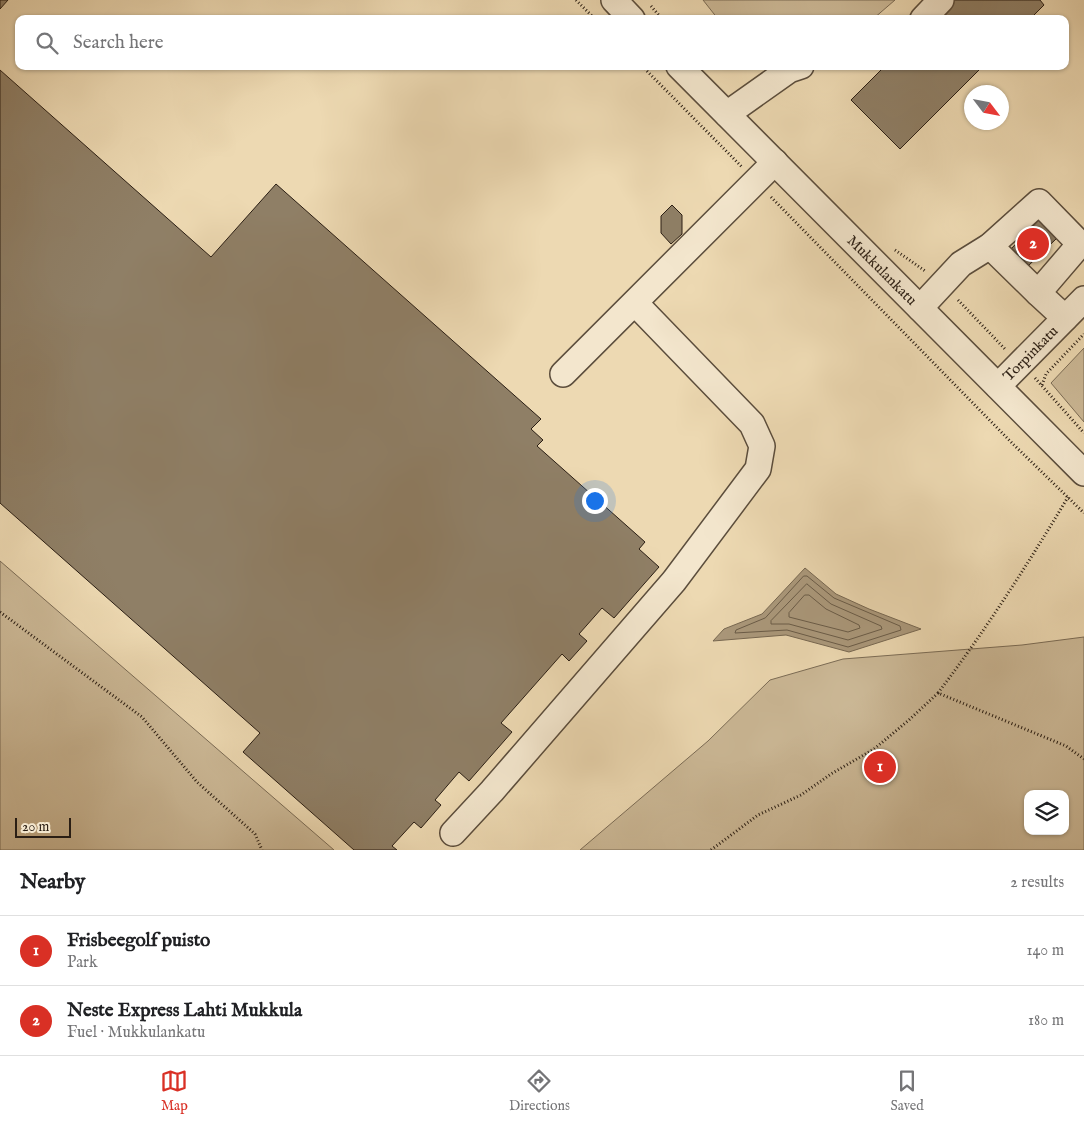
<!DOCTYPE html>
<meta charset="utf-8">
<style>
:root{--surface:#fff;--page:#f6f6f6;--text:#202124;--muted:#757577;--line:#e0e0e0;--accent:#d93025}
body{margin:0;font-family:"IM FELL English",serif;background:var(--page);color:var(--text)}
.controls{position:absolute;right:15px;bottom:15px;display:grid;overflow:hidden;border-radius:10px;box-shadow:0 1px 4px #0004}
.controls button{width:45px;height:45px;display:grid;place-items:center;padding:0;border:0;border-bottom:1px solid var(--line);background:var(--surface);color:var(--text);font:25px sans-serif}
.compass{position:absolute;left:964px;top:85px;width:45px;height:45px;border-radius:50%;background:var(--surface);box-shadow:0 1px 4px #0004;rotate:122deg}
.scale{position:absolute;left:15px;bottom:12px;width:56px;box-sizing:border-box;padding-left:5px;border:2px solid #2a1e14;border-top:0;font-size:14px;line-height:18px;white-space:nowrap;color:#2a1e14;-webkit-text-stroke:4px #f3e6cd;paint-order:stroke}
.you{position:absolute;left:594px;top:500px;width:18px;height:18px;margin:-12px;border:4px solid #fff;border-radius:50%;background:#1a73e8;box-shadow:0 0 0 8px #1a73e833}
.badge{display:grid;place-items:center;width:32px;height:32px;border-radius:50%;background:var(--accent);color:#fff;font-size:16px;font-weight:700}
.pin{position:absolute;translate:-50% -50%;border:2px solid #fff;box-shadow:0 1px 5px #0006}
.list{margin:0;padding:0;list-style:none}
h2{display:flex;justify-content:space-between;align-items:center;height:65px;margin:0;padding:0 20px;font-size:21px}
h2 small{font-size:16px;font-weight:400;color:var(--muted)}
.list li{display:grid;grid-template-columns:32px 1fr auto;gap:15px;align-items:center;box-sizing:border-box;height:70px;padding:0 20px;border-top:1px solid var(--line)}
.list b{display:block;font-size:19px;white-space:nowrap}
.list p{margin:0;font-size:16px;white-space:nowrap;color:var(--muted)}
.list em{font-size:16px;font-style:normal;color:var(--muted)}
.icon{flex:none;width:28px;height:28px;fill:none;stroke:currentColor;stroke-width:2;stroke-linecap:round;stroke-linejoin:round}
.map{position:relative;flex:none;width:1084px;height:850px;overflow:hidden}
.search{position:absolute;background:var(--surface);box-shadow:0 1px 4px #0004;left:15px;right:15px;top:15px;height:55px;display:flex;align-items:center;gap:12px;box-sizing:border-box;padding:0 18px;border-radius:10px;color:var(--muted);font-size:19px}
.sheet{height:205px;background:var(--surface)}
nav{display:flex;justify-content:space-around;align-items:center;box-sizing:border-box;height:70px;border-top:1px solid var(--line);background:var(--surface);font-size:14px;color:var(--muted)}
nav a{display:grid;justify-items:center;gap:2px}
nav .on{color:var(--accent)}
.map>svg:first-child{display:block}
.green{fill:#ccb997;stroke:#7b6c56;fill-rule:evenodd}
.water{fill:#ab997c;stroke:#776852}
.lines{fill:none;stroke-linecap:round;stroke-linejoin:round}
.shore{stroke:#6a5c48;stroke-width:1}
.building{fill:#8f7f66;stroke:#2a1e14}
.minor-casing{stroke:#5b4d3c;stroke-width:28}
.path{stroke:#2a1e14;stroke-width:3;stroke-dasharray:1 2.5;stroke-linecap:butt}
.minor{stroke:#f3e6cd;stroke-width:25}
.labels{text-anchor:middle;stroke-width:4;stroke-linejoin:round;paint-order:stroke}
.street-label{font-size:15px;fill:#2a1e14;stroke:#f3e6cd}
</style>
<div class="map">
<svg width="1084" height="850" viewBox="0 0 1084 850">
<rect width="100%" height="100%" fill="#edd9b2"/>
<filter id="stains"><feTurbulence type="fractalNoise" baseFrequency=".004" numOctaves="4"/><feColorMatrix values="0 0 0 0 .2 0 0 0 0 .09 0 0 0 0 .02 0 0 0 .5 -.17"/></filter>
<radialGradient id="worn" r=".72"><stop offset=".6" stop-color="#630" stop-opacity="0"/><stop offset="1" stop-color="#630" stop-opacity=".3"/></radialGradient>
<path class="green" d="M703,0H895L873,19H718Z
M1084,348V422L1051,383Z
M0,561L334,850H0Z
M1084,637V850H580L708,741L770,680L843,659L1022,645ZM1028,794H1065V831H1028Z"/>
<path class="water" d="M805,568L836,594L869,609L921,629L849,652L786,635L713,641L724,629L762,614Z"/>
<g class="lines">
<path class="shore" d="M804,576H807L834,598L900,626L901,630L848,647L787,630L735,633L736,630L765,618Z
M807,584L831,604L881,626L882,629L848,640L789,624H771V621Z
M805,595H809L826,609L859,625L860,628L848,632L789,617V613Z"/>
</g>
<path class="building" d="M0,0H8L0,9Z
M952,0H1040L1044,5L1030,19H933Z
M885,66H983L900,149L851,100Z
M0,70L211,257L276,184L541,419L531,429L543,440L537,446L645,542L639,549L659,567L614,618L602,608L579,634L587,641L569,661L562,654L501,723L512,732L469,781L459,772L435,800L441,805L421,828L414,822L392,846L397,850H354L243,752L260,733L0,503Z
M672,205L682,215V234L671,244L661,233V216Z
M1039,220L1057,238L1026,268L1009,251Z"/>
<g class="lines">
<g class="minor-casing">
<g id="minor">
<path d="M614,0L632,19"/>
<path d="M923,19L941,0"/>
<path id="s1" d="M679,66L1084,473"/>
<path d="M727,114L789,70L801,66"/>
<path d="M990,246L1038,293"/>
<path d="M920,308L961,264L990,246L1039,202L1080,244L1038,293L1065,318"/>
<path d="M563,374L775,162"/>
<path id="s2" d="M998,386L1084,299"/>
<path d="M453,833L492,791L674,581L758,469L762,446L752,424L635,303"/>
</g>
</g>
<path class="path" d="M576,0L595,19
M651,6L662,19
M642,66L742,167
M771,197L1013,444L1084,513
M895,250L925,271
M958,300L1005,349
M1035,378L1084,433
M1042,385L1046,374L1084,334
M0,612L142,717L197,782L255,834L262,850
M938,693C985,631 1028,564 1068,497
M711,850L758,815L801,795L831,774L874,749L909,720L938,693L1066,746L1084,759"/>
<use href="#minor" class="minor"/>
</g>
<g class="labels">
<g class="street-label">
<text dy="5" stroke="none"><textPath href="#s1" startOffset="288">Mukkulankatu</textPath></text>
<text dy="5" stroke="none"><textPath href="#s2" startOffset="46">Torpinkatu</textPath></text>
</g>
</g>
<rect width="100%" height="100%" filter="url(#stains)"/>
<rect width="100%" height="100%" fill="url(#worn)"/>
</svg>
<div class="controls">
<button><svg class="icon" aria-label="layers" viewBox="0 0 24 24"><path d="M12 4l9 5-9 5-9-5zM3 14l9 5 9-5"/></svg></button>
</div>
<svg class="compass" viewBox="-18 -18 36 36"><path d="M0-13l5 13h-10z" fill="#e53935"/><path d="M0 13l5-13h-10z" fill="#757577"/></svg>
<div class="scale">20 m</div>
<div class="you"></div>
<div class="pin badge" style="left:880px;top:767px">1</div>
<div class="pin badge" style="left:1033px;top:244px">2</div>
<div class="search"><svg class="icon" aria-label="search" viewBox="0 0 24 24"><circle cx="10" cy="10" r="6"/><path d="M15 15l6 6"/></svg>Search here</div>
</div>
<section class="sheet">
<h2>Nearby<small>2 results</small></h2>
<ul class="list">
<li><span class="badge">1</span><div><b>Frisbeegolf puisto</b><p>Park</p></div><em>140 m</em></li>
<li><span class="badge">2</span><div><b>Neste Express Lahti Mukkula</b><p>Fuel · Mukkulankatu</p></div><em>180 m</em></li>
</ul>
</section>
<nav>
<a class="on"><svg class="icon" aria-label="map" viewBox="0 0 24 24"><path d="M3 6l6-2 6 2 6-2v14l-6 2-6-2-6 2zM9 4v14M15 6v14"/></svg>Map</a>
<a><svg class="icon" aria-label="directions" viewBox="0 0 24 24"><path d="M12 3l9 9-9 9-9-9zM9 14v-3h6M13 9l2 2-2 2"/></svg>Directions</a>
<a><svg class="icon" aria-label="saved" viewBox="0 0 24 24"><path d="M7 4h10v16l-5-4-5 4z"/></svg>Saved</a>
</nav>
